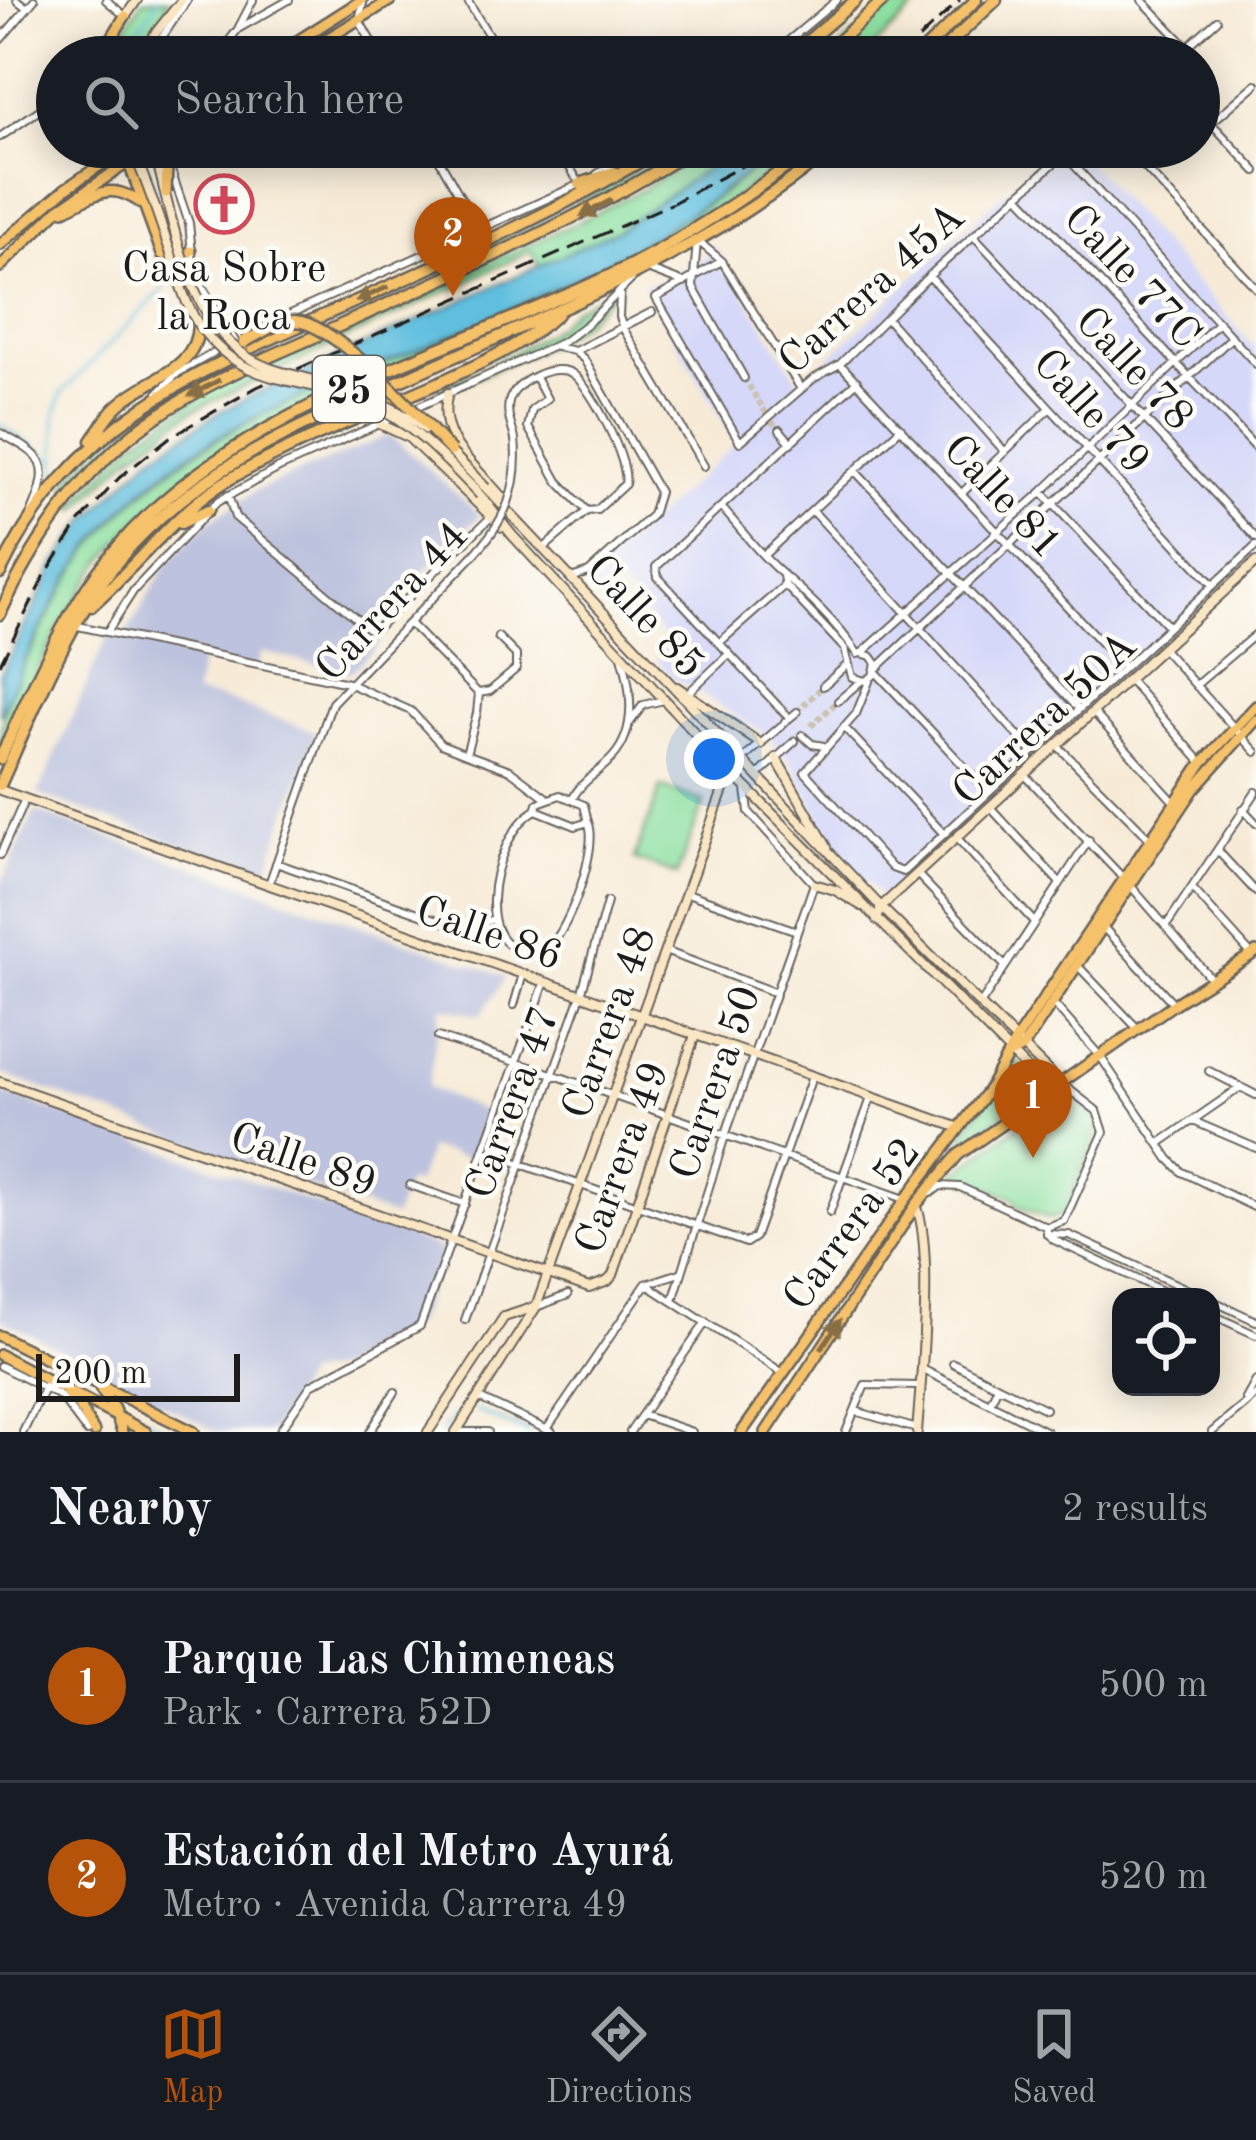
<!DOCTYPE html>
<meta charset="utf-8">
<style>
:root{--surface:#171b24;--page:#20242c;--text:#f1f3f6;--muted:#9ea1a6;--line:#363941;--accent:#b45309}
body{margin:0;font-family:"Old Standard TT",serif;background:var(--page);color:var(--text)}
.controls{position:absolute;right:36px;bottom:36px;display:grid;overflow:hidden;border-radius:24px;box-shadow:0 6px 30px #0003}
.controls button{width:108px;height:108px;display:grid;place-items:center;padding:0;border:0;border-bottom:3px solid var(--line);background:var(--surface);color:var(--text);font:60px sans-serif}
.scale{position:absolute;left:36px;bottom:30px;width:204px;box-sizing:border-box;padding-left:12px;border:6px solid #1c1c1c;border-top:0;font-size:33px;line-height:42px;white-space:nowrap;color:#1c1c1c;-webkit-text-stroke:9px #fdfcf7;paint-order:stroke}
.you{position:absolute;left:714px;top:759px;width:42px;height:42px;margin:-30px;border:9px solid #fff;border-radius:50%;background:#1a73e8;box-shadow:0 0 0 18px #1a73e833}
.badge{display:grid;place-items:center;width:78px;height:78px;border-radius:50%;background:var(--accent);color:#fff;font-size:39px;font-weight:700}
.pin{position:absolute;translate:-50% -99px;filter:drop-shadow(0 3px 6px #0008)}
.pin::after{content:'';position:absolute;top:63px;width:42px;height:36px;background:inherit;clip-path:polygon(0 0,100% 0,50% 100%)}
.list{margin:0;padding:0;list-style:none}
h2{display:flex;justify-content:space-between;align-items:center;height:156px;margin:0;padding:0 48px;font-size:51px}
h2 small{font-size:39px;font-weight:400;color:var(--muted)}
.list li{display:grid;grid-template-columns:78px 1fr auto;gap:36px;align-items:center;box-sizing:border-box;height:192px;padding:0 48px;border-top:3px solid var(--line)}
.list b{display:block;font-size:45px;white-space:nowrap}
.list p{margin:0;font-size:39px;white-space:nowrap;color:var(--muted)}
.list em{font-size:39px;font-style:normal;color:var(--muted)}
.icon{flex:none;width:66px;height:66px;fill:none;stroke:currentColor;stroke-width:2;stroke-linecap:round;stroke-linejoin:round}
.map{position:relative;flex:none;width:1256px;height:1432px;overflow:hidden}
.search{position:absolute;background:var(--surface);box-shadow:0 6px 30px #0003;left:36px;right:36px;top:36px;height:132px;display:flex;align-items:center;gap:30px;box-sizing:border-box;padding:0 42px;border-radius:66px;color:var(--muted);font-size:45px}
.sheet{height:540px;background:var(--surface)}
nav{display:flex;justify-content:space-around;align-items:center;box-sizing:border-box;height:168px;border-top:3px solid var(--line);background:var(--surface);font-size:33px;color:var(--muted)}
nav a{display:grid;justify-items:center;gap:6px}
nav .on{color:var(--accent)}
.map>svg:first-child{display:block}
.built{fill:#d5d8f9}
.industrial{fill:#bdc3de}
.green{fill:#8de0a1;stroke:#547e5e;stroke-width:3}
.water{fill:#61bfdf;stroke:#3e6e7e;stroke-width:3}
.lines{fill:none;stroke-linecap:round;stroke-linejoin:round}
.stream{stroke:#61bfdf;stroke-width:3}
.street-tunnel{stroke:#cbc2b2;stroke-width:6;stroke-dasharray:6 3;stroke-linecap:butt}
.street-casing{stroke:#69645d;stroke-width:10}
.secondary-casing{stroke:#69645d;stroke-width:12}
.primary-casing{stroke:#69645d;stroke-width:14}
.highway-casing{stroke:#69645d;stroke-width:15}
.street{stroke:#fff;stroke-width:6}
.secondary{stroke:#fbe6c4;stroke-width:8}
.primary{stroke:#f5c16b;stroke-width:9}
.highway{stroke:#f5c16b;stroke-width:10}
.rail{stroke:#1c1c1c;stroke-width:3;stroke-dasharray:18 9;stroke-linecap:butt}
.street-bridge-casing{stroke:#69645d;stroke-width:10;stroke-linecap:butt}
.secondary-bridge-casing{stroke:#69645d;stroke-width:12;stroke-linecap:butt}
.primary-bridge-casing{stroke:#69645d;stroke-width:14;stroke-linecap:butt}
.highway-bridge-casing{stroke:#69645d;stroke-width:15;stroke-linecap:butt}
.street-bridge{stroke:#fff;stroke-width:6}
.secondary-bridge{stroke:#fbe6c4;stroke-width:8}
.primary-bridge{stroke:#f5c16b;stroke-width:9}
.highway-bridge{stroke:#f5c16b;stroke-width:10}
.oneway{fill:#886e44}
.labels{text-anchor:middle;stroke-width:9;stroke-linejoin:round;paint-order:stroke}
.shield{fill:#fdfcf7;stroke:#605f5e;stroke-width:3}
.shield-label{font-size:39px;font-weight:bold;fill:#1c1c1c}
.poi-label{font-size:42px;fill:#1c1c1c;stroke:#fdfcf7}
.street-label{font-size:42px;fill:#1c1c1c;stroke:#fdfcf7}
</style>
<div class="map">
<svg width="1256" height="1432" viewBox="0 0 1256 1432">
<rect width="100%" height="100%" fill="#fdfcf7"/>
<filter id="ink" filterUnits="userSpaceOnUse"><feTurbulence type="fractalNoise" baseFrequency=".00833" numOctaves="2"/><feDisplacementMap in="SourceGraphic" scale="24" xChannelSelector="R" yChannelSelector="G"/><feConvolveMatrix kernelMatrix="1 2 1 2 8 2 1 2 1" color-interpolation-filters="sRGB"/></filter>
<filter id="wash" filterUnits="userSpaceOnUse"><feTurbulence type="fractalNoise" baseFrequency=".004" numOctaves="4" result="noise"/><feDisplacementMap in="SourceGraphic" scale="48" xChannelSelector="R" yChannelSelector="G"/><feGaussianBlur stdDeviation="2.7" result="paint"/><feColorMatrix in="noise" values="0 0 0 0 0 0 0 0 0 0 0 0 0 0 0 0 0 1.4 0 .05"/><feComposite in="paint" operator="in"/></filter>
<g filter="url(#wash)">
<rect width="100%" height="100%" fill="#f7ebd7"/>
<path class="built" d="M1053,147H1074L1256,349V556L884,899L840,856L791,763L763,732L671,676L656,659L670,644L615,579L597,595L585,582L736,443L643,284L655,283L705,257L712,243L801,384Z"/>
<path class="industrial" d="M390,435L480,515L373,623L380,643L351,673L262,652L256,670L201,659L195,694L222,699L316,732L265,875L38,794L108,635L124,638L167,564L208,522L257,490Z
M35,811L506,977L481,1015L441,1007L428,1087L492,1116L476,1160L429,1148L416,1184L407,1182L394,1217L0,1073V886Z
M0,1092L443,1249L417,1322L340,1368L306,1375L270,1432H217L0,1318Z"/>
<path class="green" d="M143,0H170L136,57H114L129,21Z
M893,0H924L863,57H830Z
M675,147H678L615,191L583,208L218,375C163,405 111,445 68,492L66,483C146,393 247,356 354,307C463,258 572,211 675,147Z
M707,147H738L618,230L540,267L531,251L192,411L130,456L76,510L72,505L133,443L212,388L578,222L645,188Z
M785,147H807L702,220L635,258L222,452C96,538 62,617 0,750C0,700 19,674 41,631C115,478 224,426 375,367C437,343 499,315 560,287C618,259 673,228 726,191C746,177 764,160 785,147Z
M620,286L583,322L547,346L442,392L438,389L518,350L555,328L575,308Z
M661,787L704,802L677,875L634,859Z
M1015,1060L1041,1086L969,1141L961,1137Z
M1055,1098L1084,1102L1101,1124L1066,1213L1050,1219L1018,1206L1015,1199C993,1188 976,1187 954,1174Z"/>
<path class="water" d="M738,147H779C658,250 525,304 380,365C293,401 203,432 133,499C71,559 34,637 0,715V675L55,565L88,519L149,458L219,412L253,395L618,230Z"/>
<g class="lines">
<path class="stream" d="M122,57L158,0
M141,147L176,257
M0,425L55,461
M57,479L55,417L61,394L162,290L168,277
M123,1407L170,1432
M476,1411L529,1432
M441,1432L454,1417L466,1412"/>
</g>
</g>
<g filter="url(#ink)">
<g class="lines">
<path class="street-tunnel" d="M744,378L766,413
M771,421L780,430
M797,712L823,686
M811,726L838,701"/>
<g class="street-casing">
<path id="street" d="M17,0L27,8
M106,0L125,16
M467,0L502,57
M1142,0L1187,47
M363,3L359,20L380,57
M238,29L253,0
M0,40L34,0
M149,57L187,0
M217,57L238,29L289,0
M769,57L837,0
M1176,57L1217,20
M1199,110L1256,171
M1211,123L1256,84
M0,137L57,98
M163,147L189,223L194,273L235,341
M432,147L478,228L466,248
M557,147L580,184
M1126,147L1256,288
M597,174L639,147
M1018,195L1256,448
M974,236L1256,538
M698,241L722,261L801,389
M697,242L693,287L744,378
M722,261L656,298L740,442L813,379L840,364L929,276L1064,154L1256,364
M647,269L684,283
M929,276L1213,585
M620,294L619,317L623,328L704,466
M888,320L1005,452
M275,321L580,184
M557,347L574,351L584,359L659,492L652,515L589,572L571,578
M577,350L652,312
M840,364L1124,667
M158,393L178,373L221,349
M413,409L563,342L587,324L631,280
M780,430L791,443
M0,433C44,457 53,462 32,512
M515,439C512,427 506,414 509,402C513,382 555,361 573,374C591,387 630,462 625,484L597,510L587,511L558,481L528,427L532,410L547,399L535,377
M855,471L1078,708
M1042,492L1167,625
M962,493L1050,408
M228,495L235,517L369,629L378,627L493,515
M722,508C740,528 758,553 779,571C808,596 836,622 858,654
M813,511L1032,751
M544,548L587,511
M764,555L901,428
M783,576L785,585L845,649L852,677L865,681L873,676L876,663L871,656L861,653
M409,623L478,693
M78,626L348,683L411,711L441,744L466,754
M107,632L134,590L217,502L279,468L395,417
M719,643L785,585
M1162,648L1256,752
M862,653L1042,492L1219,322
M877,668L1232,337
M876,672L988,792
M870,679L856,714L805,772L892,868L903,872L1256,546
M1129,680L1202,763
M1196,685L1256,634
M823,686L846,666
M479,693L477,713L466,754L510,770L548,799
M479,693L490,691L516,669V655L498,637
M687,694L729,654
M838,701L861,681
M1093,712L1175,803
M789,718L658,577L656,567L857,381
M785,722L797,712
M629,724L643,705L664,700
M844,727L943,833
M802,735L812,744L824,746
M1057,745L1151,840
M743,759L781,726
M758,775L795,741
M1025,775L1124,879
M560,795L584,805L588,822L576,826L536,810L538,803Z
M573,798C582,780 600,772 613,757C638,729 631,688 622,656
M990,807L1060,883
M1243,809L1256,823
M536,810C487,838 466,975 549,947C569,930 600,845 588,822
M957,838L1034,922
M1217,850L1256,892
M0,855L25,799
M276,863L461,928H473L493,919
M917,874L1005,966
M269,884L332,703L471,558
M1130,885L1212,980
M1192,888L1252,955
M687,893L797,931
M1166,926L1256,792
M1103,927L1174,1004
M665,951L776,993
M1077,965L1138,1029
M1052,1002L1100,1056L1169,1159L1182,1172L1256,1208
M514,1005L523,974
M980,1005L1089,840
M438,1037L552,1074L905,1199
M1209,1071L1256,1095
M1193,1121L1256,1148
M1160,1143L1241,1087
M484,1151L746,1243L755,1237L812,1077
M410,1185L465,1204
M931,1193L940,1186L960,1187L1047,1227V1234L1054,1240L1175,1297
M830,1212L871,1098
M1047,1227L1064,1221L1104,1132L1097,1111L1062,1084
M1049,1234L1069,1235L1204,1297
M646,1284L783,1373
M646,1284L680,1273
M1211,1300L1256,1321
M673,1301L725,1136L814,884L749,812L746,789
M536,1307L568,1295
M1211,1314L1256,1335
M465,1320L581,995L607,902
M953,1363L998,1386
M0,1366L60,1396L87,1432
M922,1369L1047,1432
M479,1398L552,1432
M1246,1399L1256,1381
M990,1403L998,1386L1045,1409
M855,1411L917,1429
M642,1415L692,1432
M547,1429L646,1284
M23,1432L45,1387
M279,1432L311,1385L420,1326L545,982
M370,1432L395,1392
M456,1432H488
M630,1432L706,1322
M846,1432L865,1385L920,1386
M1212,1432L1256,1395"/>
</g>
<g class="secondary-casing">
<path id="secondary" d="M125,17L137,0
M109,57L116,36
M143,57L154,35L182,0
M448,393C434,440 478,466 504,500
M380,424L408,437L502,527
M486,488L881,907L1060,1083
M480,495L512,535L730,771L1049,1091
M677,687L761,744
M776,758L827,847
M0,790L960,1128
M814,884L835,890L862,906
M877,920L881,907L1256,562
M0,1082L589,1288L608,1281L613,1275L695,1035
M916,1205C934,1247 921,1382 917,1432
M428,1432L504,1317L535,1307
M456,1432L536,1307L730,771L741,761"/>
</g>
<g class="primary-casing">
<path id="primary" d="M100,57L125,16
M272,57L362,0
M297,57L391,0
M127,158L162,254L177,261L191,251
M64,210C99,193 112,180 146,207
M0,245L65,189L127,147
M0,267L58,210L151,147
M1011,1053L1023,1047L1194,789L1256,720
M0,1336L194,1432
M0,1355L146,1432
M98,1385L114,1409L122,1432
M67,1394L79,1406L94,1432
M742,1432L906,1199L989,1089L1016,1040L1202,763L1256,706
M766,1432L916,1205L958,1155L1174,1004L1256,952"/>
</g>
<g class="highway-casing">
<path id="highway" d="M789,57L856,0
M821,57L884,0
M917,57L976,0
M935,57L996,0
M580,184L614,172
M92,441C101,428 108,413 121,403C150,377 197,370 198,325
M181,523L208,510
M0,573C78,410 217,363 370,295C471,249 570,205 664,147
M91,606C139,564 179,507 235,476C300,440 370,413 438,383C481,363 522,346 557,314
M0,614C31,547 72,486 128,438C190,387 265,359 337,327C460,271 582,220 696,147
M0,759C37,678 70,596 132,531C253,403 457,349 613,274C685,239 750,194 814,147
M0,785C38,702 69,614 131,546C204,467 297,427 393,384C544,315 704,256 833,147"/>
</g>
<use href="#street" class="street"/>
<use href="#secondary" class="secondary"/>
<use href="#primary" class="primary"/>
<use href="#highway" class="highway"/>
<path class="rail" d="M899,57L960,0
M0,664L45,575L78,524L119,478L170,437L257,387L673,203L777,147"/>
<g class="street-bridge-casing">
<path id="street-bridge" d="M471,558C505,522 520,489 515,439"/>
</g>
<g class="secondary-bridge-casing">
<path id="secondary-bridge" d="M131,147C147,181 158,216 170,251C178,277 185,306 201,328C247,390 302,375 365,402C412,422 445,459 480,495
M153,147C176,226 188,347 279,371C335,386 377,393 425,429
M450,451L486,488"/>
</g>
<g class="primary-bridge-casing">
<path id="primary-bridge" d="M166,193L167,168L179,147"/>
</g>
<g class="highway-bridge-casing">
<path id="highway-bridge" d="M244,342C260,334 277,321 295,321C335,322 423,421 451,451"/>
</g>
<use href="#street-bridge" class="street-bridge"/>
<use href="#secondary-bridge" class="secondary-bridge"/>
<use href="#primary-bridge" class="primary-bridge"/>
<use href="#highway-bridge" class="highway-bridge"/>
</g>
<defs><path id="oneway-solid" d="M-6-.8H1V-3.2L6.5 0L1 3.2V.8H-6Z" transform="scale(3)"/></defs>
<g class="oneway">
<use href="#oneway-solid" transform="translate(596 208) rotate(152)"/>
<use href="#oneway-solid" transform="translate(372 294) rotate(156)"/>
<use href="#oneway-solid" transform="translate(204 388) rotate(152)"/>
<use href="#oneway-solid" transform="translate(831 1334) rotate(-56)"/>
</g>
</g>
<defs>
<g id="church-ring" transform="scale(3)"><circle r="9.5" fill="#fdfcf7" stroke="#d1495b" stroke-width="1.5"/><path d="M-1.2-6h2.4v3.5h3.3v2.4h-3.3V6h-2.4V-.1h-3.3v-2.4h3.3Z" fill="#d1495b"/></g>
</defs>
<g fill-rule="evenodd">
<use href="#church-ring" x="224" y="204"/>
</g>
<g class="labels">
<rect class="shield" x="313" y="356" width="72" height="66" rx="9"/>
<g class="shield-label">
<text x="349" y="403">25</text>
</g>
<g class="poi-label">
<text x="224" y="281">Casa Sobre<tspan x="224" dy="48">la Roca</tspan></text>
</g>
<g class="street-label">
<text transform="translate(1134 275) rotate(47)" y="15">Calle 77C</text>
<text transform="translate(870 287) rotate(-42)" y="15">Carrera 45A</text>
<text transform="translate(1136 367) rotate(47)" y="15">Calle 78</text>
<text transform="translate(1093 410) rotate(48)" y="15">Calle 79</text>
<text transform="translate(1004 495) rotate(47)" y="15">Calle 81</text>
<text transform="translate(390 600) rotate(-47)" y="15">Carrera 44</text>
<text transform="translate(647 615) rotate(47)" y="15">Calle 85</text>
<text transform="translate(1043 717) rotate(-43)" y="15">Carrera 50A</text>
<text transform="translate(490 931) rotate(19)" y="15">Calle 86</text>
<text transform="translate(607 1022) rotate(-70)" y="15">Carrera 48</text>
<text transform="translate(713 1082) rotate(-71)" y="15">Carrera 50</text>
<text transform="translate(510 1102) rotate(-70)" y="15">Carrera 47</text>
<text transform="translate(620 1157) rotate(-70)" y="15">Carrera 49</text>
<text transform="translate(304 1158) rotate(19)" y="15">Calle 89</text>
<text transform="translate(850 1223) rotate(-54)" y="15">Carrera 52</text>
</g>
</g>
</svg>
<div class="controls">
<button><svg class="icon" aria-label="locate" viewBox="0 0 24 24"><circle cx="12" cy="12" r="6"/><path d="M12 2v4M12 18v4M2 12h4M18 12h4"/></svg></button>
</div>
<div class="scale">200 m</div>
<div class="you"></div>
<div class="pin badge" style="left:1033px;top:1158px">1</div>
<div class="pin badge" style="left:453px;top:296px">2</div>
<div class="search"><svg class="icon" aria-label="search" viewBox="0 0 24 24"><circle cx="10" cy="10" r="6"/><path d="M15 15l6 6"/></svg>Search here</div>
</div>
<section class="sheet">
<h2>Nearby<small>2 results</small></h2>
<ul class="list">
<li><span class="badge">1</span><div><b>Parque Las Chimeneas</b><p>Park · Carrera 52D</p></div><em>500 m</em></li>
<li><span class="badge">2</span><div><b>Estación del Metro Ayurá</b><p>Metro · Avenida Carrera 49</p></div><em>520 m</em></li>
</ul>
</section>
<nav>
<a class="on"><svg class="icon" aria-label="map" viewBox="0 0 24 24"><path d="M3 6l6-2 6 2 6-2v14l-6 2-6-2-6 2zM9 4v14M15 6v14"/></svg>Map</a>
<a><svg class="icon" aria-label="directions" viewBox="0 0 24 24"><path d="M12 3l9 9-9 9-9-9zM9 14v-3h6M13 9l2 2-2 2"/></svg>Directions</a>
<a><svg class="icon" aria-label="saved" viewBox="0 0 24 24"><path d="M7 4h10v16l-5-4-5 4z"/></svg>Saved</a>
</nav>
